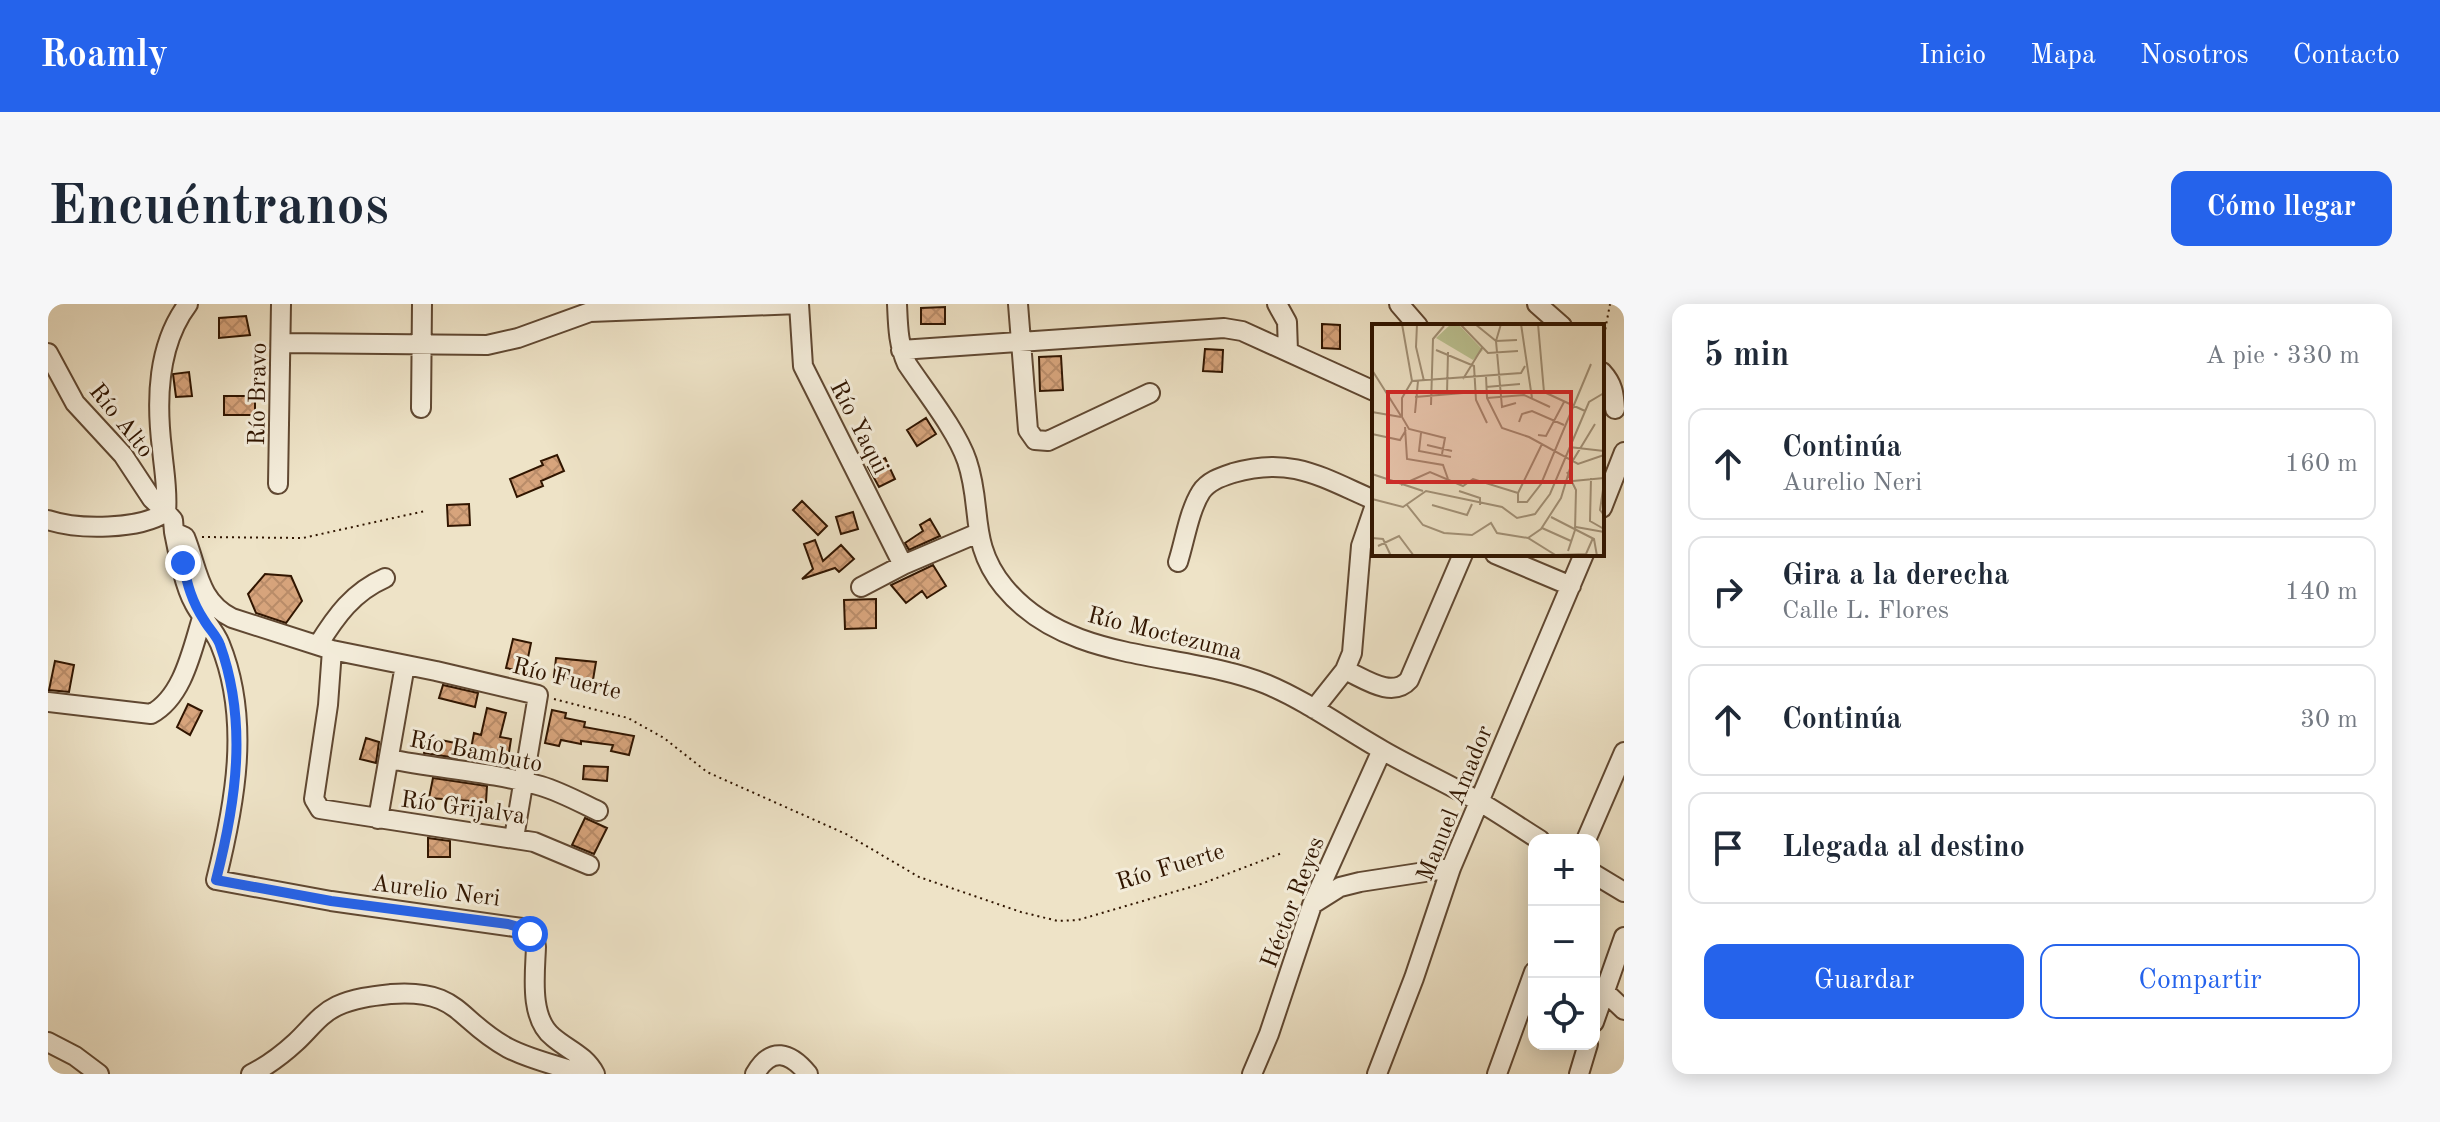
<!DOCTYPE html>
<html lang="es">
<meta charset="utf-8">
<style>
:root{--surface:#fff;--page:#f6f6f7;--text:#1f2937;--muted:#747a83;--line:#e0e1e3;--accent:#2563eb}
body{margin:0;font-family:"Old Standard TT",serif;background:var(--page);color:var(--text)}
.controls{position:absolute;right:24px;bottom:24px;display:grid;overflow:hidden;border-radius:16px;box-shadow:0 4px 20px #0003}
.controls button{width:72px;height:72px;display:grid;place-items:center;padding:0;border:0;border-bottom:2px solid var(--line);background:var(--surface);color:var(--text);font:40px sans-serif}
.stop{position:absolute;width:24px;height:24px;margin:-18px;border:6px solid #2563eb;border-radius:50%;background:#fff}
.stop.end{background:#2563eb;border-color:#fff;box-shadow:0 2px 8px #0008}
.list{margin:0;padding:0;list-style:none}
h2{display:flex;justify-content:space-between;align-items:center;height:104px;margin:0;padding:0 32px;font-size:34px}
h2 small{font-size:26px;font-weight:400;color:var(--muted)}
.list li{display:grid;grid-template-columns:52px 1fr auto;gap:24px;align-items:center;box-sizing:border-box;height:112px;margin:0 16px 16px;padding:0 16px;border:2px solid var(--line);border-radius:16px}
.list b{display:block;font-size:30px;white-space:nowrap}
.list p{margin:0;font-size:26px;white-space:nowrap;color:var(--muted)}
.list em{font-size:26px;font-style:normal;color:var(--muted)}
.actions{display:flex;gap:16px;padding:24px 32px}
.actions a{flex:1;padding:18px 0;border:2px solid var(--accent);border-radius:16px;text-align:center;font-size:28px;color:var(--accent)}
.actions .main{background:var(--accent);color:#fff}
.icon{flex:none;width:44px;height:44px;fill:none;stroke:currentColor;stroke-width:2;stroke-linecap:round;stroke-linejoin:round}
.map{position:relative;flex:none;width:1576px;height:770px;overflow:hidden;border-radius:16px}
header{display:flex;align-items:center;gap:48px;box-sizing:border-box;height:112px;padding:0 40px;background:var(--accent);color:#fff}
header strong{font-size:38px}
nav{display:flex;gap:44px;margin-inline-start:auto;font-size:28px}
.intro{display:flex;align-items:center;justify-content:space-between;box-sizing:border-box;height:192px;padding:0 48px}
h1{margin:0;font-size:56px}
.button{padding:20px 36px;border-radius:16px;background:var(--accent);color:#fff;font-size:28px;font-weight:700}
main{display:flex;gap:48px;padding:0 48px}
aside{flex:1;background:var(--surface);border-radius:16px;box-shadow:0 4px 20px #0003}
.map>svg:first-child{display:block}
.building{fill:url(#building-cross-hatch);stroke:#301500;stroke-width:2}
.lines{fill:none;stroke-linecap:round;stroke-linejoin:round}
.minor-casing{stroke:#604832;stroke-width:22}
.path{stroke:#301500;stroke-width:2;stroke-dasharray:2 4;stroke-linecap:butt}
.minor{stroke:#f4eddb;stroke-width:18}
.route{stroke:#2563eb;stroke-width:10}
.labels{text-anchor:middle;stroke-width:6;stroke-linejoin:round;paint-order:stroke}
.street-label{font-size:24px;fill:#301500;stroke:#f4eddb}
.inset-road{fill:none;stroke:#a29177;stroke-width:2}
.view{fill:#d62828;fill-opacity:0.15;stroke:#d62828;stroke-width:4}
.inset-edge{fill:none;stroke:#301500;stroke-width:4}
</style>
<header>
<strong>Roamly</strong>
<nav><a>Inicio</a><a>Mapa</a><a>Nosotros</a><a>Contacto</a></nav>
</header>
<div class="intro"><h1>Encuéntranos</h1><a class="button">Cómo llegar</a></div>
<main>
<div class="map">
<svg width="1576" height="770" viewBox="0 0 1576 770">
<defs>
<pattern id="building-cross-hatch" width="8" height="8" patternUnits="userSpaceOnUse" patternTransform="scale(2)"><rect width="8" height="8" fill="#d7a47c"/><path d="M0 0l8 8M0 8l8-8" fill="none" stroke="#b98c69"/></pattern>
</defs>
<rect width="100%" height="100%" fill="#eee3c7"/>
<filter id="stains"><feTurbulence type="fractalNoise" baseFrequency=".0025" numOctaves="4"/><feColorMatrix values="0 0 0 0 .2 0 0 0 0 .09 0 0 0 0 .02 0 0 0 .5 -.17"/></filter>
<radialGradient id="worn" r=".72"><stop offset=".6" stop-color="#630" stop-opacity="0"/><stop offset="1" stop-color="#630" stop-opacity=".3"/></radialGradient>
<path class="building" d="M897,3V20H873V4Z
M198,12L202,31L171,34V14Z
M1274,20L1292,21V45L1274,44Z
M1157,45L1175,46L1174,68L1155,67Z
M1013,52L1015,86L992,87L991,53Z
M141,68L144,92L128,93L125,70Z
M176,92H207V111H176Z
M878,114L888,130L869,142L859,126Z
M509,151L516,167L493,177L495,182L469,193L462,175L495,161L493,157Z
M837,154L847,175L831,183L820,163Z
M754,197L779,222L770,231L745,206Z
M421,200L422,221L400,222L399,201Z
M805,208L810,225L793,230L788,213Z
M882,215L892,232L861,246L857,239L875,227L872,221Z
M767,236L775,257L793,241L806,255L791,268L787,264L754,275L765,265L756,240Z
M885,261L898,282L879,294L874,287L858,299L843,281Z
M217,270L243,272L254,297L238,319L208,309L200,290Z
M828,295V324L797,325L796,296Z
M465,335L483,339L477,368L458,364Z
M508,354L548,358L545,376L506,373Z
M7,357L26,361L21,388L1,386Z
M395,381L430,389L427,403L391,394Z
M140,400L154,407L142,431L129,423Z
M439,404L458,409L452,433L463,435L460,455L422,450L426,429L433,431Z
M504,406L518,409L517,414L537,418L536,423L586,432L581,451L563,447L565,441L533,437V440L513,436L511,442L497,439Z
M379,433L412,440L409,454L376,449Z
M318,434L331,438L328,459L312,455Z
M536,462L560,463L559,477L535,475Z
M385,474L439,482L438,498L381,494Z
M537,514L559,524L546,550L524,541Z
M380,534L402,537V553H380Z"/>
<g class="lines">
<g class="minor-casing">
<path id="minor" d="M140,0C109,41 108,96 114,145C116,167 120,187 118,208L125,216L126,228L137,233C150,265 150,297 184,314L284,346L388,367L490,391L466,534
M751,0L755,62L855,261
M849,0C850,21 850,40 859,60C877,87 909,127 919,157C935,204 920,239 956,283C1020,361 1133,346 1218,380C1259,397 1295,424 1334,446C1365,464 1399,479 1430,497C1451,509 1471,523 1492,536
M970,0L980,126L987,136L1000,137L1102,89
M1229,0L1239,18L1240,47
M1351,0L1370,22
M1489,0L1514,22
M234,39L439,41L470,34L542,8L751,0
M853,46L1176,24L1194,27L1326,87
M0,49L27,99L75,151L104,195L118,208C91,226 30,226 0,216
M1554,68C1565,80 1566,89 1567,105
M373,104L374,0
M230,180L233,0
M1554,204L1576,148
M126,228C130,248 136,281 146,299C153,313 166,325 172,340C203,416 187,500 168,576L283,597L474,624L487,636L488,643C487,670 481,714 505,733C520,746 537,751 547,770
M1447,250L1523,282
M1130,258C1137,236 1141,207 1153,188C1160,177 1173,173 1185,169C1243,152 1273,173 1326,196
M813,283L855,261L930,229
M270,341C288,312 305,288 337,274
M284,346L280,401L266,495L272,505L486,538L541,561
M1297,366C1317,375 1344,395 1361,376L1415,250
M0,398L103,410C135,393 144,346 154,314
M1266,405L1297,366L1304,349L1313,242L1326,204
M341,455C391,465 444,468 493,482C513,488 531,498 550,507
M330,515L357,361
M1538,536L1576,448
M1546,570L1576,588
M1265,600L1292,583L1312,578L1403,564
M1548,683L1555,686L1576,706
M1546,718L1576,633
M0,738L27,752L51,770
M203,770C219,762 235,750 248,738C262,725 272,710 289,702C306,694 325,692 343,690C413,685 408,716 460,744C483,756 511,762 536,770
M707,770C723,742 742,748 760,770
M1204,770L1221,730L1264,601L1334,446
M1329,770L1366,674L1403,564L1536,250
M1449,770L1486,668
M1531,770L1540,740"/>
</g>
<path class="path" d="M1554,43L1562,0
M154,233L255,234L377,207
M506,395L580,414L616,434L659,468L798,530L871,573L973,608L1010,617L1030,616L1153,580L1234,549"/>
<use href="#minor" class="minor"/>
</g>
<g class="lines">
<path class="route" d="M135,259C139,280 144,298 156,316C161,325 169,332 172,341C200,419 188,498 168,576L283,597L460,620L474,624L482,630"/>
</g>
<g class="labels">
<g class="street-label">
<text transform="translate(209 90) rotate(-89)" y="8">Río Bravo</text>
<text transform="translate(74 116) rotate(51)" y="8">Río Alto</text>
<text transform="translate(812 123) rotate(63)" y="8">Río Yaqui</text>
<text transform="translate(1117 329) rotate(14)" y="8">Río Moctezuma</text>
<text transform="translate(519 374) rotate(14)" y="8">Río Fuerte</text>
<text transform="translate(428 447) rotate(11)" y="8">Río Bambuto</text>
<text transform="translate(1406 499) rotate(-68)" y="8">Manuel Amador</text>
<text transform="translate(415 503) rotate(8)" y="8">Río Grijalva</text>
<text transform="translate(1122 562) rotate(-17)" y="8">Río Fuerte</text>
<text transform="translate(388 586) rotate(7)" y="8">Aurelio Neri</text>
<text transform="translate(1244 598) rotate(-69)" y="8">Héctor Reyes</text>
</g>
</g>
<g transform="translate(1324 20)">
<rect width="232" height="232" fill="#eee3c7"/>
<path d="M79,0H86L111,26L101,36L64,14Z" fill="#bcc393"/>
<path class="inset-road" d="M30,0L40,57L30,74V93L37,105L73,114L70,130M45,0L44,23L52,57M88,0L116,29L146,27M103,0L124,17L145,16M129,0L124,17L130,83L144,79M149,0L160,74M166,0L172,68L213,87M64,26L102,42L104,76L115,99M0,46L29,92M114,52L115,74L130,104L157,113L206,140L232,131M91,55L110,24M40,57L149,49L153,42M114,63L148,60M75,70L76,28M43,73L103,68M115,74L152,71L178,83M59,81L61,15L72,2M0,88L29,93M43,89L46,57M147,98L150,90L160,87L192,101M33,103L35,135L71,141L76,155M49,109L47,127L79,133M0,110L28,116L34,106M166,111L174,112L192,78M55,121L80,127M197,123L232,127M195,148L204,166L203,206L196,227M0,150L51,167M219,154L218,197L232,205M201,157L232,154M232,159L228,186L232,191M29,161L58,148L91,162L101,155L146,169M87,167L108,174V181M146,169V178H155L169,160L219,40M146,169L170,120M0,175L31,183L54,167L130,183L145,194L163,190L178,170L217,78L232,69M35,181L51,201L72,209L100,211L119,199L125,209L156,214L185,232M60,181L95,191L100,180M179,193L222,215L225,232M204,203L232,208M170,204L199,217M0,214L11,215L19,232M156,214L169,205L189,174L200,138L223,100M6,222L27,212L42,232M184,231L214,230L221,214"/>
<path class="view" d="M16,68H199V158H16Z"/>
<rect width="232" height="232" class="inset-edge"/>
</g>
<rect width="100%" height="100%" filter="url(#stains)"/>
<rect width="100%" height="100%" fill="url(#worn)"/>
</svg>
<div class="controls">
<button>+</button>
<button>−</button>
<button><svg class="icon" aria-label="locate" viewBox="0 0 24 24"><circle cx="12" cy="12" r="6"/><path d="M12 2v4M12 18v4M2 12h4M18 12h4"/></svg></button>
</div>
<div class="stop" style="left:482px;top:630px"></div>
<div class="stop end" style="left:135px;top:259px"></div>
</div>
<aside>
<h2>5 min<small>A pie · 330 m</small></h2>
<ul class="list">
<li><svg class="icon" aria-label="ahead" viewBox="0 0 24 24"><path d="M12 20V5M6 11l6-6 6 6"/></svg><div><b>Continúa</b><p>Aurelio Neri</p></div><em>160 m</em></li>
<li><svg class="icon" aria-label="right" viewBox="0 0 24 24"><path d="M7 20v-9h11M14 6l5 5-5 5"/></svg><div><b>Gira a la derecha</b><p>Calle L. Flores</p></div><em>140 m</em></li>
<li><svg class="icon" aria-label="ahead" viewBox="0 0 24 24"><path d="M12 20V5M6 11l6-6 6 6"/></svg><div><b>Continúa</b></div><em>30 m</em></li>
<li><svg class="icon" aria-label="arrive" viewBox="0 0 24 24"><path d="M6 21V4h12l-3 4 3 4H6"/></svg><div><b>Llegada al destino</b></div></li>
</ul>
<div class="actions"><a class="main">Guardar</a><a>Compartir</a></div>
</aside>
</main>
